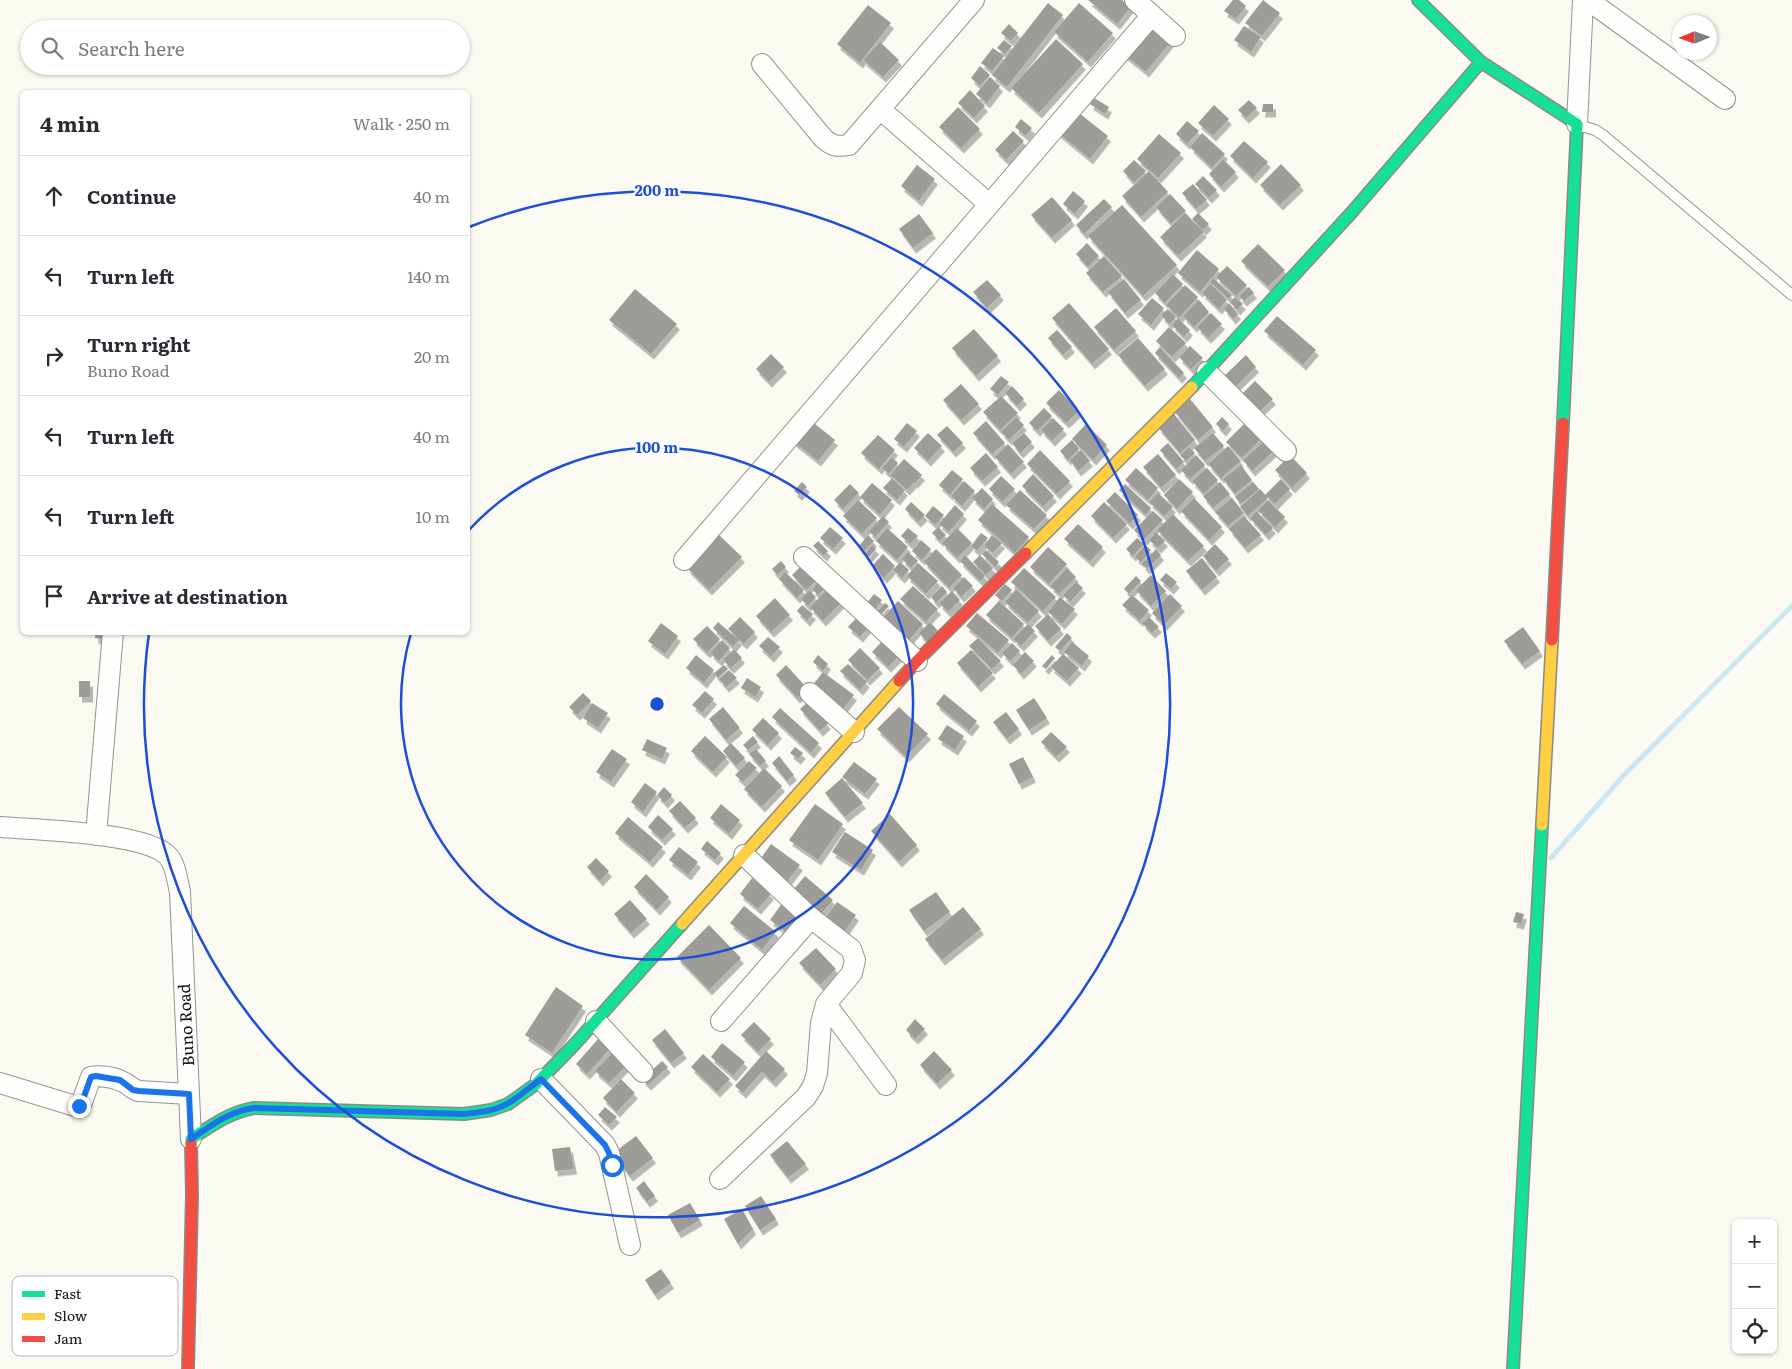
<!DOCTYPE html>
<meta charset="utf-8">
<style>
:root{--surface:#fff;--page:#f7f7f7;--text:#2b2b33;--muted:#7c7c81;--line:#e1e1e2}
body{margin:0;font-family:Literata,serif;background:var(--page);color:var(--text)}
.controls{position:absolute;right:15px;bottom:15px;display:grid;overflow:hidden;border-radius:8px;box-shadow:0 1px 4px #0004}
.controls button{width:45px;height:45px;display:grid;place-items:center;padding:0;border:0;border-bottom:1px solid var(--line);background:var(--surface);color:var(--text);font:25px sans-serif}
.compass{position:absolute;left:1672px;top:15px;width:45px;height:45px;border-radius:50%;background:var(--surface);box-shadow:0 1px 4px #0004;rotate:268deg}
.stop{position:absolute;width:15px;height:15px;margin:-11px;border:4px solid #1a73e8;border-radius:50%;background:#fff}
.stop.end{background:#1a73e8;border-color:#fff;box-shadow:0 1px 5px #0008}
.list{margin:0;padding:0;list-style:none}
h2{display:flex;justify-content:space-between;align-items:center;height:65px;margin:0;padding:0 20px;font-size:21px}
h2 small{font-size:16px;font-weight:400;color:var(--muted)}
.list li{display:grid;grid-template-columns:32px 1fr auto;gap:15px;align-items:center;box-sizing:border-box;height:80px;padding:0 20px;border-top:1px solid var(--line)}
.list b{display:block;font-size:19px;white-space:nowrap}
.list p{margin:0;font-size:16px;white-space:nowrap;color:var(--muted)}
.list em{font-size:16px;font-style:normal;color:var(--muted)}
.icon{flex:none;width:28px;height:28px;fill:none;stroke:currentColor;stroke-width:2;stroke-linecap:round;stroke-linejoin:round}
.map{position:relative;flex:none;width:1792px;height:1369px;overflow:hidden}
.search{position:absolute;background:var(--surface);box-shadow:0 1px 4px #0004;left:20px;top:20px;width:450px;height:55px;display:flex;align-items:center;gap:12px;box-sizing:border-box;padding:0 18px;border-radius:28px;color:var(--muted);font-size:19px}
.panel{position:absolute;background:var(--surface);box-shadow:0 1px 4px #0004;left:20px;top:90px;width:450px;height:545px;border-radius:8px}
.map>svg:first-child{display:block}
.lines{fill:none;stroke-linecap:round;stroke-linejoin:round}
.stream{stroke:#cae8f3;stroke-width:5}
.building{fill:#9e9c98;filter:url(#shadow)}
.lane-casing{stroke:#949491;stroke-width:12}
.street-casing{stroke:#949491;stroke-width:22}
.fast-casing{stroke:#8b8a87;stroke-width:14}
.slow-casing{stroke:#8b8a87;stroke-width:14}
.jam-casing{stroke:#8b8a87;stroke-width:14}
.lane{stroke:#fefefd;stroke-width:10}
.street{stroke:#fefefd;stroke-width:20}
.fast{stroke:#16e098;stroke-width:11}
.slow{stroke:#ffcf43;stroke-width:11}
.jam{stroke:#f24e42;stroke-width:11}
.route{stroke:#1a73e8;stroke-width:6}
.ring{fill:none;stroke:#1d4ed8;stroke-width:2.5}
.labels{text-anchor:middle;stroke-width:5;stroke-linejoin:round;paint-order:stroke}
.street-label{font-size:16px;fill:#0e0e0e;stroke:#fff}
.key{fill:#fff;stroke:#b7b7b7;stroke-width:1}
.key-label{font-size:14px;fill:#0e0e0e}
.centre{fill:#1d4ed8;stroke:#fff;stroke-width:2.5}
.ring-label{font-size:15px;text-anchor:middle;font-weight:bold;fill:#1d4ed8;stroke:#fff;stroke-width:5;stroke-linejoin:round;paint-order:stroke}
</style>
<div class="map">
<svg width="1792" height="1369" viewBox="0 0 1792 1369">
<defs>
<filter id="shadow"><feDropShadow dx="3" dy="5.5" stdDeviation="0" flood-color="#0004"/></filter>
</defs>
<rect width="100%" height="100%" fill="#faf9f2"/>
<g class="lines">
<path class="stream" d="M1551,858L1624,775L1792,606"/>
</g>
<path class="building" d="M1088,0H1122L1131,7L1117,24Z
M1233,0H1239L1246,6L1236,19L1224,11Z
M1263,0L1280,13L1262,36L1245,23Z
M1048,3L1063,15L1007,87L992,75Z
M1079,3L1113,33L1088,62L1054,32Z
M868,5L891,23L860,63L837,44Z
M1146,18L1172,40L1146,72L1120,51Z
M1009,24L1018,33L1011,41L1001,33Z
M1244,26L1261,37L1251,52L1234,40Z
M1056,39L1083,64L1039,113L1011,88Z
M1004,40L1012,46L1005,54L997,48Z
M880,42L899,60L883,77L863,60Z
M993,48L1004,56L992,71L981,63Z
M980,66L990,75L980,86L971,78Z
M990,77L1000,86L987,103L976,94Z
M970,90L985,106L974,118L958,103Z
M1094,98L1109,107L1105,114L1090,104Z
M1249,100L1257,108L1246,118L1238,110Z
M1263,104H1273V112H1262Z
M1214,105L1229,119L1213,136L1198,123Z
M958,107L980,129L961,148L939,127Z
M1074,109L1108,136L1090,159L1056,131Z
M1021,119L1032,128L1026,136L1015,127Z
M1187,121L1199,131L1187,144L1176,134Z
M1013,131L1024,141L1006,160L995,150Z
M1202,133L1225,154L1212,168L1190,147Z
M1159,134L1181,153L1158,178L1137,159Z
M1244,141L1268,162L1253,178L1230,156Z
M1223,159L1236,172L1221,187L1209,174Z
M1134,160L1146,171L1134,183L1123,171Z
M1281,164L1301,185L1280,205L1260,185Z
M917,165L935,179L919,201L901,186Z
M1149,171L1168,192L1141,217L1122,196Z
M1203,176L1217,190L1209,198L1195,184Z
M1193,184L1207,200L1196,209L1182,193Z
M1073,191L1085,201L1075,214L1063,204Z
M1170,194L1186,211L1171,224L1156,207Z
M1052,197L1072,220L1052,238L1031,215Z
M1104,199L1112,207L1084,234L1076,225Z
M1122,205L1177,265L1143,296L1088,236Z
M1185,213L1204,232L1178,256L1160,237Z
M1198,213L1209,224L1203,230L1192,219Z
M919,214L933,233L913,248L899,229Z
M1087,243L1099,256L1088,267L1076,254Z
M1258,244L1285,270L1268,287L1241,261Z
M1197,250L1219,269L1200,292L1178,273Z
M1104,256L1122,276L1103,292L1086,273Z
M1227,266L1247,285L1236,296L1216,277Z
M1173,274L1183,284L1165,303L1155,293Z
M1213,278L1232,295L1229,299L1210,282Z
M1124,279L1141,300L1125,313L1108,292Z
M987,280L1001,295L987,308L973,292Z
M1211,284L1227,300L1219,309L1202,293Z
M1185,285L1198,297L1179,318L1166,305Z
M1249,287L1254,293L1244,301L1239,296Z
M635,289L677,324L651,354L609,320Z
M1235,297L1243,304L1237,310L1230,302Z
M1152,298L1164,308L1151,325L1138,314Z
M1199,300L1209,312L1194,327L1183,316Z
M1069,303L1109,349L1092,364L1052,318Z
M1229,303L1238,314L1233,319L1224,309Z
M1116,308L1136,331L1114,350L1094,327Z
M1168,309L1176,317L1169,324L1161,315Z
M1211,313L1222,324L1208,338L1197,327Z
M1277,316L1316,350L1303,365L1264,331Z
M1178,318L1190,330L1184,337L1172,325Z
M1169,327L1186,343L1172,357L1156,341Z
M974,329L998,356L976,376L952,348Z
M1057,330L1072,347L1063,355L1048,338Z
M1138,338L1165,369L1145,386L1118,355Z
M1190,346L1203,358L1191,369L1179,357Z
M1160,347L1184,373L1179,378L1155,353Z
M771,354L784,367L769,382L756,369Z
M1246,355L1256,367L1233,389L1222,378Z
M1001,376L1009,382L998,395L990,389Z
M1255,381L1273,399L1257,414L1239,397Z
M961,384L979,404L961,420L943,400Z
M1012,386L1024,399L1017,406L1005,393Z
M1059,390L1079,411L1066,423L1046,403Z
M1001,396L1018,413L1000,430L983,412Z
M1190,399L1213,427L1198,440L1175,412Z
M1044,408L1052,416L1037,431L1029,423Z
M1174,414L1195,440L1180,453L1158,427Z
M805,416L835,440L818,461L788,437Z
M1016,417L1024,425L1009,440L1001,432Z
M1222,417L1229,424L1223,431L1216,424Z
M1053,418L1064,429L1052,441L1041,430Z
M986,421L1005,443L992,454L973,433Z
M1247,421L1263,437L1242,458L1226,442Z
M907,423L917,431L904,447L894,439Z
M1086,424L1107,445L1093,460L1072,439Z
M947,426L963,443L953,452L937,435Z
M928,433L942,446L928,461L914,448Z
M1024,433L1032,442L1020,453L1012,443Z
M1213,433L1224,446L1205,461L1194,448Z
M878,435L895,450L879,469L861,453Z
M1072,440L1079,449L1068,460L1060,451Z
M1264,441L1274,451L1252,471L1243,460Z
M1168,443L1184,462L1176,469L1160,450Z
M1008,444L1024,462L1011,474L995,457Z
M1228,446L1241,461L1221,478L1208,464Z
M1189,447L1195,453L1186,461L1180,455Z
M1040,450L1070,481L1057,494L1027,464Z
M1081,450L1090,461L1078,471L1070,460Z
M986,453L998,467L982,481L970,468Z
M1158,454L1176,475L1161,488L1143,467Z
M1196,455L1205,465L1190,479L1181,470Z
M1290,455L1307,473L1292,488L1275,470Z
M892,457L898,463L889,474L882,468Z
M904,459L922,475L915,483L908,476L914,482L907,490L890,475Z
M1241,465L1252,480L1235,494L1223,479Z
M1136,468L1158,488L1148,500L1125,480Z
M1207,468L1218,480L1204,494L1192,481Z
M952,470L963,479L950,495L939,485Z
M1033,474L1054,496L1043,507L1022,486Z
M1001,476L1015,489L1002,502L989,489Z
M892,478L905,490L897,500L883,488Z
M1179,479L1193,492L1177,509L1164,495Z
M1281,479L1290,489L1275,504L1265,495Z
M964,481L975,491L962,506L951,496Z
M802,482L807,487L799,495L794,491Z
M1220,482L1230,494L1213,508L1203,496Z
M1253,482L1259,489L1241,504L1235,497Z
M872,483L892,500L880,515L860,497Z
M850,484L859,493L843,509L834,500Z
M1125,484L1151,508L1146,515L1119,490Z
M982,488L993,499L984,509L972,498Z
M1260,489L1268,498L1248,516L1240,507Z
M1020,490L1047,515L1034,529L1006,505Z
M1115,492L1138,515L1130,524L1106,501Z
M1158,493L1173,507L1164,516L1149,502Z
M1194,498L1222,527L1209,540L1181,511Z
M1232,498L1244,513L1228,526L1215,512Z
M858,500L877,518L862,534L843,516Z
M1268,500L1285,517L1275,528L1258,510Z
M911,502L925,515L918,522L905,509Z
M1104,502L1127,524L1113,538L1091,516Z
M992,504L1029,537L1015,553L978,520Z
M955,505L964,514L949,532L939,524Z
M933,506L944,515L935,525L925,516Z
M1153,511L1163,520L1144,540L1134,530Z
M1256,511L1273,528L1266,535L1250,518Z
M1173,514L1204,546L1188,561L1157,530Z
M883,516L889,522L875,537L869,531Z
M1244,516L1261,535L1245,548L1229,529Z
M1078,524L1103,547L1090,562L1064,539Z
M830,527L843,538L833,549L820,538Z
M938,527L946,535L940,541L932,533Z
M887,528L908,547L897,560L876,541Z
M908,528L918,536L910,544L901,536Z
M957,528L972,543L957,558L942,543Z
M1156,532L1165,541L1158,548L1149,540Z
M981,533L988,538L977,551L971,546Z
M719,535L742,557L709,590L687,568Z
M868,535L874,541L864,551L859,546Z
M992,535L1002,543L993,553L984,546Z
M1137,538L1144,544L1133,556L1126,549Z
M921,540L931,549L922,560L912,551Z
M818,541L828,551L824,556L813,546Z
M1215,544L1229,559L1216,571L1203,556Z
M872,545L876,549L869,557L865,554Z
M1145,545L1151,550L1141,562L1135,557Z
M1048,547L1067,564L1049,584L1030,567Z
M936,549L962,575L949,588L924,562Z
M1156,549L1161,555L1147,569L1142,564Z
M986,550L999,562L995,567L982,554Z
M908,552L918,561L911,568L902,559Z
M883,554L895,566L884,578L872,566Z
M965,555L985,576L980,581L960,561Z
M980,555L993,568L986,575L973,562Z
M1202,558L1217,577L1202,590L1186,571Z
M781,561L786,567L777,575L772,569Z
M805,562L819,578L806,590L792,575Z
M900,562L909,570L902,578L893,570Z
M918,563L938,581L926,594L907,576Z
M1024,568L1056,597L1043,611L1011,582Z
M1067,568L1076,577L1059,594L1050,586Z
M785,572L804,590L797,598L779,579Z
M1166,573L1177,582L1171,589L1160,580Z
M1151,575L1166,591L1151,606L1136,590Z
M1136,576L1141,581L1129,594L1124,589Z
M964,577L973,586L961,597L953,588Z
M821,580L827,586L818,595L812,589Z
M1076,582L1083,588L1070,602L1063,595Z
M1005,584L1012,590L1002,601L995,595Z
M913,586L938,609L926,622L900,599Z
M942,586L947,592L936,603L931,597Z
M828,589L842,602L823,621L810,607Z
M1016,589L1039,611L1028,623L1005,602Z
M809,590L816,597L808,606L801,599Z
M952,591L960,600L948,612L939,603Z
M874,594L882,600L875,610L867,603Z
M1170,594L1182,606L1164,625L1152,613Z
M1132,595L1149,610L1140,621L1122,605Z
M1060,597L1075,609L1062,624L1048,612Z
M775,598L790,615L771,632L756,616Z
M898,601L923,624L904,646L879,622Z
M999,601L1024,624L1012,638L986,615Z
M885,603L889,606L880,616L876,613Z
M802,605L813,614L807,621L797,611Z
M861,613L872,623L860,637L848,627Z
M977,613L1009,640L998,653L966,626Z
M1048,614L1061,629L1048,641L1035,626Z
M740,617L755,632L744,644L728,629Z
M1149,617L1159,627L1152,633L1142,623Z
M718,622L739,640L733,647L713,628Z
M930,622L939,632L928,643L919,633Z
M661,623L678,636L665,654L648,641Z
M1028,624L1035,631L1021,646L1013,639Z
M707,626L720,639L707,653L693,639Z
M1523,627L1540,651L1522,664L1504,641Z
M96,632H108V640L95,638Z
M1067,633L1072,638L1060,651L1055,647Z
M768,637L780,647L771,657L759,646Z
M978,638L1001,661L992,669L969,646Z
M884,639L900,655L888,667L872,652Z
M722,640L730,648L719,661L710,653Z
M1072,642L1089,656L1082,666L1064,652Z
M1012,643L1020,651L1010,661L1002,653Z
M860,648L880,668L867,680L848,660Z
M734,649L742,658L731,668L723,660Z
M971,650L993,673L978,687L957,663Z
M1025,652L1034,661L1021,674L1013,665Z
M1063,654L1079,668L1067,681L1051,667Z
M696,655L714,670L704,683L686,668Z
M818,655L828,664L823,671L813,662Z
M1052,655L1055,658L1046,669L1042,666Z
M848,664L867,682L860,690L840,671Z
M724,665L728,669L718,678L714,673Z
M786,665L807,688L797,698L776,675Z
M729,670L737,678L726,687L719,679Z
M823,672L854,695L843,709L812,686Z
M747,678L761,687L755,697L741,688Z
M79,681H90V697H79Z
M705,691L714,699L702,713L692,705Z
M583,693L591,701L577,715L569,707Z
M944,694L977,721L969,731L936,704Z
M1034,698L1047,718L1029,730L1016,710Z
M808,702L828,724L820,731L800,709Z
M592,703L608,713L598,728L583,718Z
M723,707L740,728L726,740L709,719Z
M899,707L928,734L906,757L877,729Z
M780,708L819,743L811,753L772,717Z
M1006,712L1019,729L1007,739L993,722Z
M763,718L779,733L768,745L752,730Z
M947,725L964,736L955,750L938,739Z
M1051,732L1067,747L1056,757L1041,742Z
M705,736L727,757L713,772L691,751Z
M753,736L758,742L748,750L743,745Z
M647,739L667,748L662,759L642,750Z
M731,743L745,758L736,766L723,751Z
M795,747L803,753L798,759L790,753Z
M612,749L627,759L611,782L596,772Z
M756,749L766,761L760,766L749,754Z
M779,756L794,775L787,781L772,763Z
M1023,757L1033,777L1019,784L1009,764Z
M749,761L757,768L743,782L735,775Z
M854,762L877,779L865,794L842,777Z
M764,768L782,786L762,807L744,789Z
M842,778L863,803L845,817L825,793Z
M645,783L657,792L643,812L631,802Z
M664,787L672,795L665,803L657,795Z
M680,801L696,818L685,828L669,811Z
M721,804L740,820L729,834L710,818Z
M815,804L843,824L818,860L789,840Z
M890,814L917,845L899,862L871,831Z
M658,815L673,829L662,840L648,827Z
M628,817L663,847L650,862L615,833Z
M845,832L873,850L861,870L832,852Z
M707,841L721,853L715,860L701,849Z
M771,844L800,865L787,882L759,861Z
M679,847L698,862L688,875L669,860Z
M596,858L609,871L600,881L587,867Z
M646,874L669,897L657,910L634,887Z
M805,876L833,900L821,914L793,890Z
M752,878L771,894L758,909L740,894Z
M936,892L950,912L924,931L909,910Z
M630,900L647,919L631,933L614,914Z
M783,902L800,914L786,932L770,920Z
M837,902L856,915L845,931L826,917Z
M744,906L776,932L762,950L730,923Z
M963,907L981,929L942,960L925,939Z
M1516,912L1524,914L1521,924L1513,922Z
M709,925L741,958L709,990L677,957Z
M816,948L836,969L820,985L799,963Z
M556,987L583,1006L552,1053L525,1035Z
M915,1019L925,1029L915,1039L906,1030Z
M754,1022L771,1039L758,1052L741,1035Z
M665,1029L684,1053L671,1063L652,1040Z
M598,1039L610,1049L587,1074L576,1064Z
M722,1043L745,1062L733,1076L711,1057Z
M766,1051L785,1069L773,1082L762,1072L743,1093L735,1086Z
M934,1051L952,1070L937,1084L920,1065Z
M612,1053L626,1066L609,1083L595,1071Z
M703,1054L730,1079L717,1092L691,1067Z
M662,1061L668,1067L648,1085L642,1079Z
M621,1079L635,1093L617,1112L603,1098Z
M605,1107L617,1117L609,1125L598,1115Z
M636,1136L653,1158L630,1176L612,1154Z
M787,1141L806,1164L788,1178L770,1155Z
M570,1147L574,1169L555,1171L552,1149Z
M644,1181L655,1196L647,1202L636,1188Z
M761,1196L776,1219L760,1230L745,1206Z
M690,1203L700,1220L678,1233L668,1215Z
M742,1209L753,1229L738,1244L724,1219Z
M661,1269L671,1283L655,1295L645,1280Z"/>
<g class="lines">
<g class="lane-casing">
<path id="lane" d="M1579,125L1595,130L1603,135L1792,295"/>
</g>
<g class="street-casing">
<path id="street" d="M1135,0L1175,36
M1588,0L1725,99
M762,64L823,138C832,146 837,147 849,145L974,0
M880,109L989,204
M1577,124L1583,0
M1207,372L1286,451
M804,557L917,661
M684,560L1152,15
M810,693L854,732
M0,827C36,830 145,832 168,856C176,865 177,880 180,892L191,1139
M96,835L113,632
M826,1004L886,1085
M596,1021L643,1072
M721,1021L811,918
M541,1079L605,1145L609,1153L630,1245
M0,1083L75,1106H79L82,1102L91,1077C99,1075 113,1077 121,1081C128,1083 131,1089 139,1091L189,1094
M720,1179L806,1097L813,1086L817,1073L821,1023L826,1004L852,973L855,960L851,949L811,918L744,855"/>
</g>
<g class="fast-casing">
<path id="fast" d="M1481,62L1577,124L1563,423
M1192,387L1352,212L1481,62L1418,0
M191,1143V1139C211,1126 230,1112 254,1108L464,1114L491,1110L508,1104L536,1084L575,1044L682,924
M1513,1369L1542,825"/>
</g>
<g class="slow-casing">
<path id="slow" d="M1026,553L1192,387
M1542,825L1552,640
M682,924L899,681"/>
</g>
<g class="jam-casing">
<path id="jam" d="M1552,640L1563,423
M899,681L917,661L1026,553
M188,1369L192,1195L191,1143"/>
</g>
<use href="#lane" class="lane"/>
<use href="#street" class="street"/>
<use href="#fast" class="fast"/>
<use href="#slow" class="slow"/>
<use href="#jam" class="jam"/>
</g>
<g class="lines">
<path class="route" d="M79,1106L82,1102L91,1077L96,1076L120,1080L133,1090L139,1091L189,1094L191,1139C212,1125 230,1111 254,1108L464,1114C474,1113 485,1112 495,1109C512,1104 527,1089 541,1079L605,1145L609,1153L612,1165"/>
</g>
<g class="ring">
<path d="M468 531A256 256 0 1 1 411 633"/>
<path d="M469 227A513 513 0 1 1 149 633"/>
</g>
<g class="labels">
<g class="street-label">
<text transform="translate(186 1025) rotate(-93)" y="6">Buno Road</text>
</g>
</g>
<rect x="12" y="1276" width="166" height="80" rx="8" class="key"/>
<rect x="22" y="1291" width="23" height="6" fill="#16e098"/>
<rect x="22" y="1313" width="23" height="7" fill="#ffcf43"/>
<rect x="22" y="1336" width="23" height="6" fill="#f24e42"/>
<g class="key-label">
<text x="54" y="1299">Fast</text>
<text x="54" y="1321">Slow</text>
<text x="54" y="1344">Jam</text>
</g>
<circle cx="657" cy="704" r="8" class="centre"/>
<g class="ring-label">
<text x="657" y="196">200 m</text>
<text x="657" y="453">100 m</text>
</g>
</svg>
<div class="controls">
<button>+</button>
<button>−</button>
<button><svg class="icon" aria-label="locate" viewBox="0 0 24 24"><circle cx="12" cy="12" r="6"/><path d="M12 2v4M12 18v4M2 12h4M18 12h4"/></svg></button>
</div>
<svg class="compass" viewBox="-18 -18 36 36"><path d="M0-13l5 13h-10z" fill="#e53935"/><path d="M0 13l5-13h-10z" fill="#7c7c81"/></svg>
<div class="stop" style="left:612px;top:1165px"></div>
<div class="stop end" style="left:79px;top:1106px"></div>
<div class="search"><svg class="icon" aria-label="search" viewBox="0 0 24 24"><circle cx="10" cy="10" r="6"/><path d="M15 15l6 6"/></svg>Search here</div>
<section class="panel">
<h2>4 min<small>Walk · 250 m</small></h2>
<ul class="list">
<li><svg class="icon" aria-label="ahead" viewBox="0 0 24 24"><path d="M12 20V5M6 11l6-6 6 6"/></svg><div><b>Continue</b></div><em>40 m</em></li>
<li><svg class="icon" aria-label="left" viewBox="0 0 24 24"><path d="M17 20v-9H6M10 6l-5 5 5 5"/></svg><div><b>Turn left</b></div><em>140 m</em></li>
<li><svg class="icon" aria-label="right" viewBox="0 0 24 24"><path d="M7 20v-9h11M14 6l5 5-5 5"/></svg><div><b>Turn right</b><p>Buno Road</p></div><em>20 m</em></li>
<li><svg class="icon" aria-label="left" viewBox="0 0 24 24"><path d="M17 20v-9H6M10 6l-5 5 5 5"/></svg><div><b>Turn left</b></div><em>40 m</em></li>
<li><svg class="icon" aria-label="left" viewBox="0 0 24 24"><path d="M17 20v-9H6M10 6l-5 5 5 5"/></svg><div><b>Turn left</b></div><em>10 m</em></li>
<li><svg class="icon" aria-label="arrive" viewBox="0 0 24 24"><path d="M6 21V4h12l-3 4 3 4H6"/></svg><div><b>Arrive at destination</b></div></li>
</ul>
</section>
</div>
